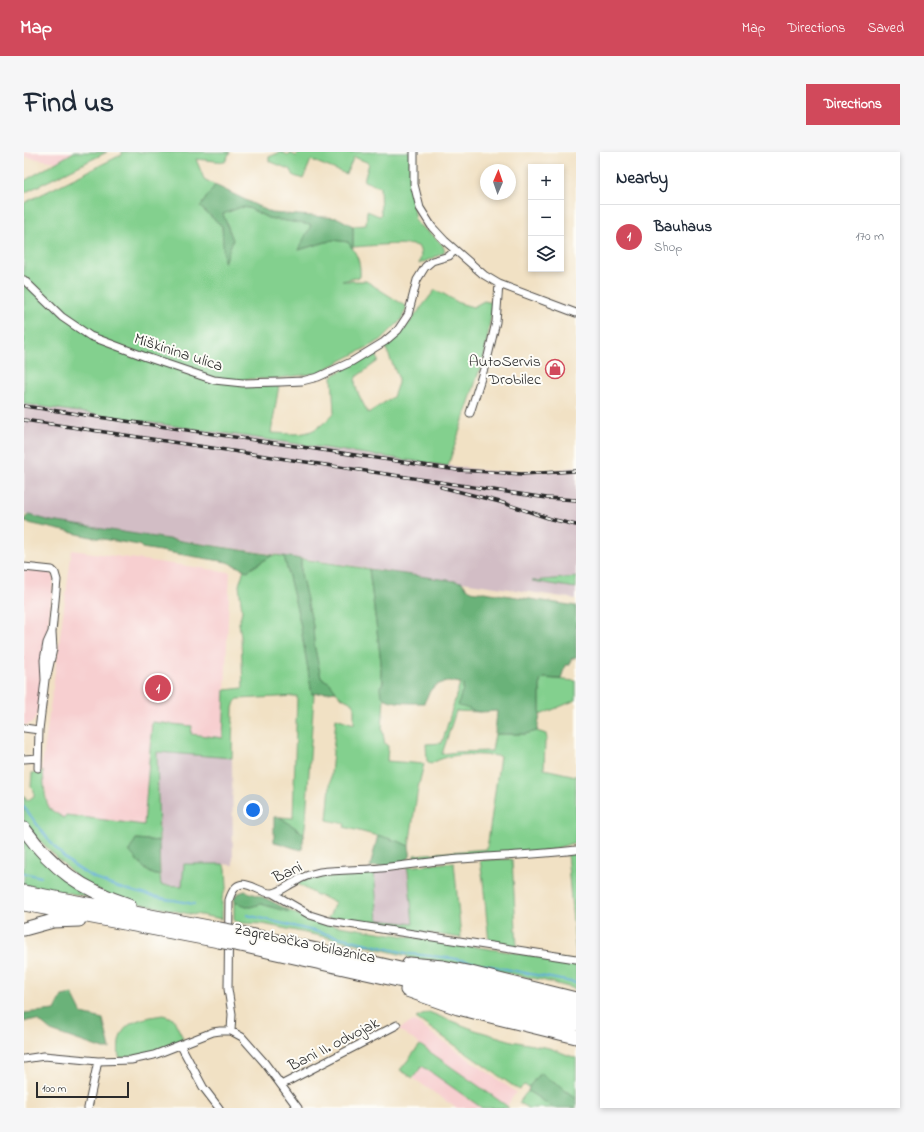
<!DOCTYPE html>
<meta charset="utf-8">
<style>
:root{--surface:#fff;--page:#f6f6f7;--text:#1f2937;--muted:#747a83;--line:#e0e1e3;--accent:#d1495b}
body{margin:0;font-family:"Indie Flower",sans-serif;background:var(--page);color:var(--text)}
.controls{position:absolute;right:12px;top:12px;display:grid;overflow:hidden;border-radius:0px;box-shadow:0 2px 6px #0003}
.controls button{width:36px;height:36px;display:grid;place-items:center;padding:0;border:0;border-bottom:1px solid var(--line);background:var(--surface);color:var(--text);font:20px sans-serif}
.compass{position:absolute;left:456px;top:12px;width:36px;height:36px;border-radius:50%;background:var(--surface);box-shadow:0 2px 6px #0003;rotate:2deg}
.scale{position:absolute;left:12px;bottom:10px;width:93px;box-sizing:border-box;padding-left:4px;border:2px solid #2b2b2b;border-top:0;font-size:11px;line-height:14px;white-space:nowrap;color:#2b2b2b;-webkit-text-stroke:3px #fdfcf7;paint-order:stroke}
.you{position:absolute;left:229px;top:658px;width:14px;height:14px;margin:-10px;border:3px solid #fff;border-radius:50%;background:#1a73e8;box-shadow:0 0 0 6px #1a73e833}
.badge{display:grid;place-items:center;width:26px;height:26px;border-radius:50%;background:var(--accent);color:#fff;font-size:13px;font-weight:700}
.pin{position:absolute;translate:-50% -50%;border:2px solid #fff;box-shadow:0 1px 4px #0006}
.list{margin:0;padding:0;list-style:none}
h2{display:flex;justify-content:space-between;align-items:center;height:52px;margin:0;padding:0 16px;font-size:17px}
h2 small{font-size:13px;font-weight:400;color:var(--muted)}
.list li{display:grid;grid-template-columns:26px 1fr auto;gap:12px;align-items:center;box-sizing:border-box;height:64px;padding:0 16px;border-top:1px solid var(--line)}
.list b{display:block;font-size:15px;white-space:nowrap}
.list p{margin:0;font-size:13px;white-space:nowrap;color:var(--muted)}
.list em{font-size:13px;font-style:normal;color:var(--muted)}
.icon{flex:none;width:22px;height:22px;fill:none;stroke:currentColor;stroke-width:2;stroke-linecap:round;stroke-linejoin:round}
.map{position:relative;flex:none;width:552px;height:956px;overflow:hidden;border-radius:0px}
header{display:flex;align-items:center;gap:24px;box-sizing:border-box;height:56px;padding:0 20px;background:var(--accent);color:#fff}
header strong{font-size:19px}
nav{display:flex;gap:22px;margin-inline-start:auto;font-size:14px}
.intro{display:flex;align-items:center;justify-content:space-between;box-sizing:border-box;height:96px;padding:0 24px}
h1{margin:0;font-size:28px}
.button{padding:10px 18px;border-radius:0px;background:var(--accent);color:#fff;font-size:14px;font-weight:700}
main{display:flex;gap:24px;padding:0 24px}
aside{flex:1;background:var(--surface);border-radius:0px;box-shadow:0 2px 6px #0003}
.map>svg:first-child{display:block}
.built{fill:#f7cfd0}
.industrial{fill:#d2bdc5}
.green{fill:#83d08e;stroke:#577e5c}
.forest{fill:#6ab279;stroke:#4a6e52}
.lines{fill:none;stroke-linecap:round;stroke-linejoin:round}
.stream{stroke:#5facd8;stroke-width:2}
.street-casing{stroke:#494642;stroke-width:9}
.highway-casing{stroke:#494642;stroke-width:15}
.street{stroke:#fff;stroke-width:7}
.highway{stroke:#fff;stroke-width:13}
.rail-casing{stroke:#2b2b2b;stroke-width:3.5}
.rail{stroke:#fdfcf7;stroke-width:2;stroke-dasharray:6;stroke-linecap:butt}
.highway-bridge-casing{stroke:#494642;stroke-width:15;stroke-linecap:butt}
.highway-bridge{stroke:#fff;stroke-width:13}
.labels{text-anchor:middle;stroke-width:4;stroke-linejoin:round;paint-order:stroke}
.street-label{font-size:16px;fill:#2b2b2b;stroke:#fdfcf7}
.poi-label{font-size:16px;fill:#2b2b2b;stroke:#fdfcf7;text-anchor:end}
</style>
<header>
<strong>Map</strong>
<nav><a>Map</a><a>Directions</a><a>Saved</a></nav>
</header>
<div class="intro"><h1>Find us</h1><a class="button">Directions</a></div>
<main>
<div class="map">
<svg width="552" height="956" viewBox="0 0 552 956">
<rect width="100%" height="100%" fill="#fdfcf7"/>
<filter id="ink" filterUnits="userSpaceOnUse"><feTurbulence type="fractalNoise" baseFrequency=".025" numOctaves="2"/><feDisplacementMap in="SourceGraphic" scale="8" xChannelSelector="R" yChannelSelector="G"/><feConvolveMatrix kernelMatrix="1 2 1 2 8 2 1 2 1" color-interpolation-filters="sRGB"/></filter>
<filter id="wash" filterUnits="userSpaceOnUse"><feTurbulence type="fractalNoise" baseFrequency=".012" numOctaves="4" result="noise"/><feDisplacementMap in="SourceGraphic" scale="16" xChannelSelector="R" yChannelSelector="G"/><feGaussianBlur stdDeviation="0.9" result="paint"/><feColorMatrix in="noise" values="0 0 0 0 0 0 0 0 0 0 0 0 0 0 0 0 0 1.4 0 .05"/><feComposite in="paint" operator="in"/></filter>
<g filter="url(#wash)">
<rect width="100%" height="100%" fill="#f1e1c4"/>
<path class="built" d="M0,0H50L33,10L0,5Z
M48,398L206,420L199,587L167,582L168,574L128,570L120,673L42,663L40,666L27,658L24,652L18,614Z
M0,418L24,419L30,426L13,563L9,570L3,573H0Z
M390,869L492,940L483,954L374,877Z
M398,914L458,956H432L389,926Z"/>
<path class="industrial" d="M0,252L463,319H523L552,315V447L27,369L0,362Z
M133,600L208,606L209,713L199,712L158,734L137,733Z
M383,716L389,772L354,769L350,719Z"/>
<path class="green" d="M50,0H83L0,41V29Z
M97,0H206L201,10L172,7L180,27L191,33L176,55L198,74L199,89L209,88L199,62L217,55L225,56L244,66L288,73L275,98L309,88L324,90C333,102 337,110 336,125L318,129H342L383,155L377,168L357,188L294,221L249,227H220L216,234L255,233L247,281C278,282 287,286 310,261L308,224L352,199L354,209L332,225C328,234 340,252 344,261L369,245L374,231V225L361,194L381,176L411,138L418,141L435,151L449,155L460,149L469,151L461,201L424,314L0,252V135L5,130L0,125V51L99,2Z
M257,0L264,3L266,1L272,4L276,0H386V32L391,69C397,77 424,90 420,101L395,112C397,105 398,101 394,94C381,90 346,94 329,95V74L342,73L343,59L355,64L357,63L356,35L340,29L345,11L330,5L322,22L287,8L279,27L270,24L267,18L245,9V5Z
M249,403L260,404L276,470L288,542H290L282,667L280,682L256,665L269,666L273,544L214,547L211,550L209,556L208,606L133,600L135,689L112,687L106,699C112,707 124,725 136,723L137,733L158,734L160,712H199L202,716L203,734L198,746V767L171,762L170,763L113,751L82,742L56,728L0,673V644L3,649L10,644V638L7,635L8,621L19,619C20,629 20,648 26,657C30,660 35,663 40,666L42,663L120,673L128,570L168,574L167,582L199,586L201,538L219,536L217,485L215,471L218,459L215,433L220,417L223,419Z
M277,407L345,417L357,510V525L359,527L357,542L360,546L358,577L361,592L364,594L363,609L400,612L394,636L385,694L376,690L320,675L321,672L303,668L312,566L330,572V552L316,545L306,531L297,526L290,492L289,474L277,422Z
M552,425V436L508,429Z
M519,526L552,529V548L516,563V530Z
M436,531L439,532V538L437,542C442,555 442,557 456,560L432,559L418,602L432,600L468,599L471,582H501L513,579L522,582L523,587L521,590L520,617L552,624V690L524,699L391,709L390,703L463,697L476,604C454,603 427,599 407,612L403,609L402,592L418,591Z
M0,686L68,743L67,745L0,733Z
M552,700V804L543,702Z
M488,707L493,795L465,791L459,728L456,708Z
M430,710L437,786L303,766L306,763L311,750L293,743L272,731C297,718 324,723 350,719L354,768L389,772L384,719L383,715Z
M210,750L226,755L237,752L265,760V758L282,767L301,772L552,810V837L518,828L440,813L384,806L383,804L339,793L239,772L219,771L210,769Z
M405,860L417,865L451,878L488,889L525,896L552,906V946L516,921L505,935L500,933L495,938L392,866Z
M139,863L149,866L159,886L157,889C135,898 121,904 97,906L95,905C91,872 111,867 139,863Z
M396,893L483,954L485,956H458L398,914L389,926L376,918Z
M504,939L530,956H504L495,951L499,945Z"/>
<path class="forest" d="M191,33L248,61L314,66L329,74V95L328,96L324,90L309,88L274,98L287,73L244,66L225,56L217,55L199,62L209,88L200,111L198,74L176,55Z
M6,363L27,369L249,403L223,419L203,410L118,396L115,393L67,385L0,370L3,364Z
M260,404L277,407V422L289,474L290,492L297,526L306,531L312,539L288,542L276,470Z
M345,417L438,430C443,439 450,441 460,440L552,454V505L547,507L546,513H541L537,527L519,526L516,530V563L513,579L501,582H471L473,559C468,559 462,560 456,560C448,559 442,555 434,554L437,542L439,538V532C429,528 413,529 406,539C404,543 402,547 400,551C391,551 364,552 358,544C356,541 356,537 356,534L359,532V527L357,525V510Z
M250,665H256L280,682L278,698C268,696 260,692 250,690Z
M354,683L376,690L385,694C385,697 387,702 386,704C384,714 354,714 346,715Z
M112,687L135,689L136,723C125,725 112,707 105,699Z
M221,739L241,746L265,758V760L237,752L226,755L210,750C211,742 214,741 221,739Z
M48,842L58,862L79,867L86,897H79L27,879L15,869L7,868L0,870V861L31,858L38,844Z
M516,921L552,946V956H530L504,939L505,935Z"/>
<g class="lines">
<path class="stream" d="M0,655C13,672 25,690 40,705C75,738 125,743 170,752
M0,721L17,725
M223,763L386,802L427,806L552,831"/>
</g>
</g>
<g filter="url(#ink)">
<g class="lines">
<g class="street-casing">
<path id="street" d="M390,0V32L396,56L408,75L421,89L460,123L475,132L552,161
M0,128L38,165L66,184L122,205L190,228L219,231L257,230L278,229L294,225L327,210L360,190L374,178L384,163L393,128L401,115L408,109L425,104L431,98
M446,261L464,204L472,170L475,132
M0,415L28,418L31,421L33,428L28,480L23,491L20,508L21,528L15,578L14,616
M23,524L29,497L28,480
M0,576L15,578
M0,607L14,606
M248,741L286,763L305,769L552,807
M207,879L208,862L204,837L205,748C215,716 233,743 249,741C257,740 264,733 271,730C278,725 287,722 296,720C313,718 330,718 347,717C373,715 399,710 425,708C468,704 510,703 552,698
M157,894L179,935L195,956
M0,907L20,904L74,909L107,908L130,903L189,880L196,879H207L218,885L240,910L274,956
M257,933L373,873
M64,956L74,909"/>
</g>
<g class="highway-casing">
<path id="highway" d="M0,677C29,717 57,737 105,753
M0,740L195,777
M0,752L195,789
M0,777L29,769L55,768
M217,781L394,821L552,860
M217,793L378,829L552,872
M385,812L419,815L443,820L552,847
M383,838L434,856L552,885"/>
</g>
<use href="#street" class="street"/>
<use href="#highway" class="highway"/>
<g class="rail-casing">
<path id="rail" d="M0,254L433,318L498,322L552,319
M0,268L523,346L552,348
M417,335L476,350L527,367L552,373"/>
</g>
<use href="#rail" class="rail"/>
<g class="highway-bridge-casing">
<path id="highway-bridge" d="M195,777L217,781
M195,789L217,793"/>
</g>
<use href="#highway-bridge" class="highway-bridge"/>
</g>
</g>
<defs>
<g id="shop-ring" transform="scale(1)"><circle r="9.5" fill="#fdfcf7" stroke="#d1495b" stroke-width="1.5"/><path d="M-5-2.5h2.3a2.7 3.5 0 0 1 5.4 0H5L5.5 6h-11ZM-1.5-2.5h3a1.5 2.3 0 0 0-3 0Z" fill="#d1495b"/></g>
</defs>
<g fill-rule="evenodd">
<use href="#shop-ring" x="531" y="217"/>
</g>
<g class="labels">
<g class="street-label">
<text transform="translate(155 199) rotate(18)" y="6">Miškinina ulica</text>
<text transform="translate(263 719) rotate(-25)" y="6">Bani</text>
<text transform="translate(281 790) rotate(12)" y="6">Zagrebačka obilaznica</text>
<text transform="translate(309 891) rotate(-27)" y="6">Bani II. odvojak</text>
</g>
<g class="poi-label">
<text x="517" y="214">AutoServis<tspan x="517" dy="18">Drobilec</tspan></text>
</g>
</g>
</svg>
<div class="controls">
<button>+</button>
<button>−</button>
<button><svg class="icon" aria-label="layers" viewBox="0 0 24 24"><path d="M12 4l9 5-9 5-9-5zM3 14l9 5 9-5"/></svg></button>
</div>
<svg class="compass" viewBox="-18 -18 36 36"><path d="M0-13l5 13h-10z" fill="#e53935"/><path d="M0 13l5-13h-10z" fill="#747a83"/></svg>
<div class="scale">100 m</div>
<div class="you"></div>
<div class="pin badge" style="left:134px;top:536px">1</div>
</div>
<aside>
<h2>Nearby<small></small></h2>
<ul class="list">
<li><span class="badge">1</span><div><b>Bauhaus</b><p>Shop</p></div><em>170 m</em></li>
</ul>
</aside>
</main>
